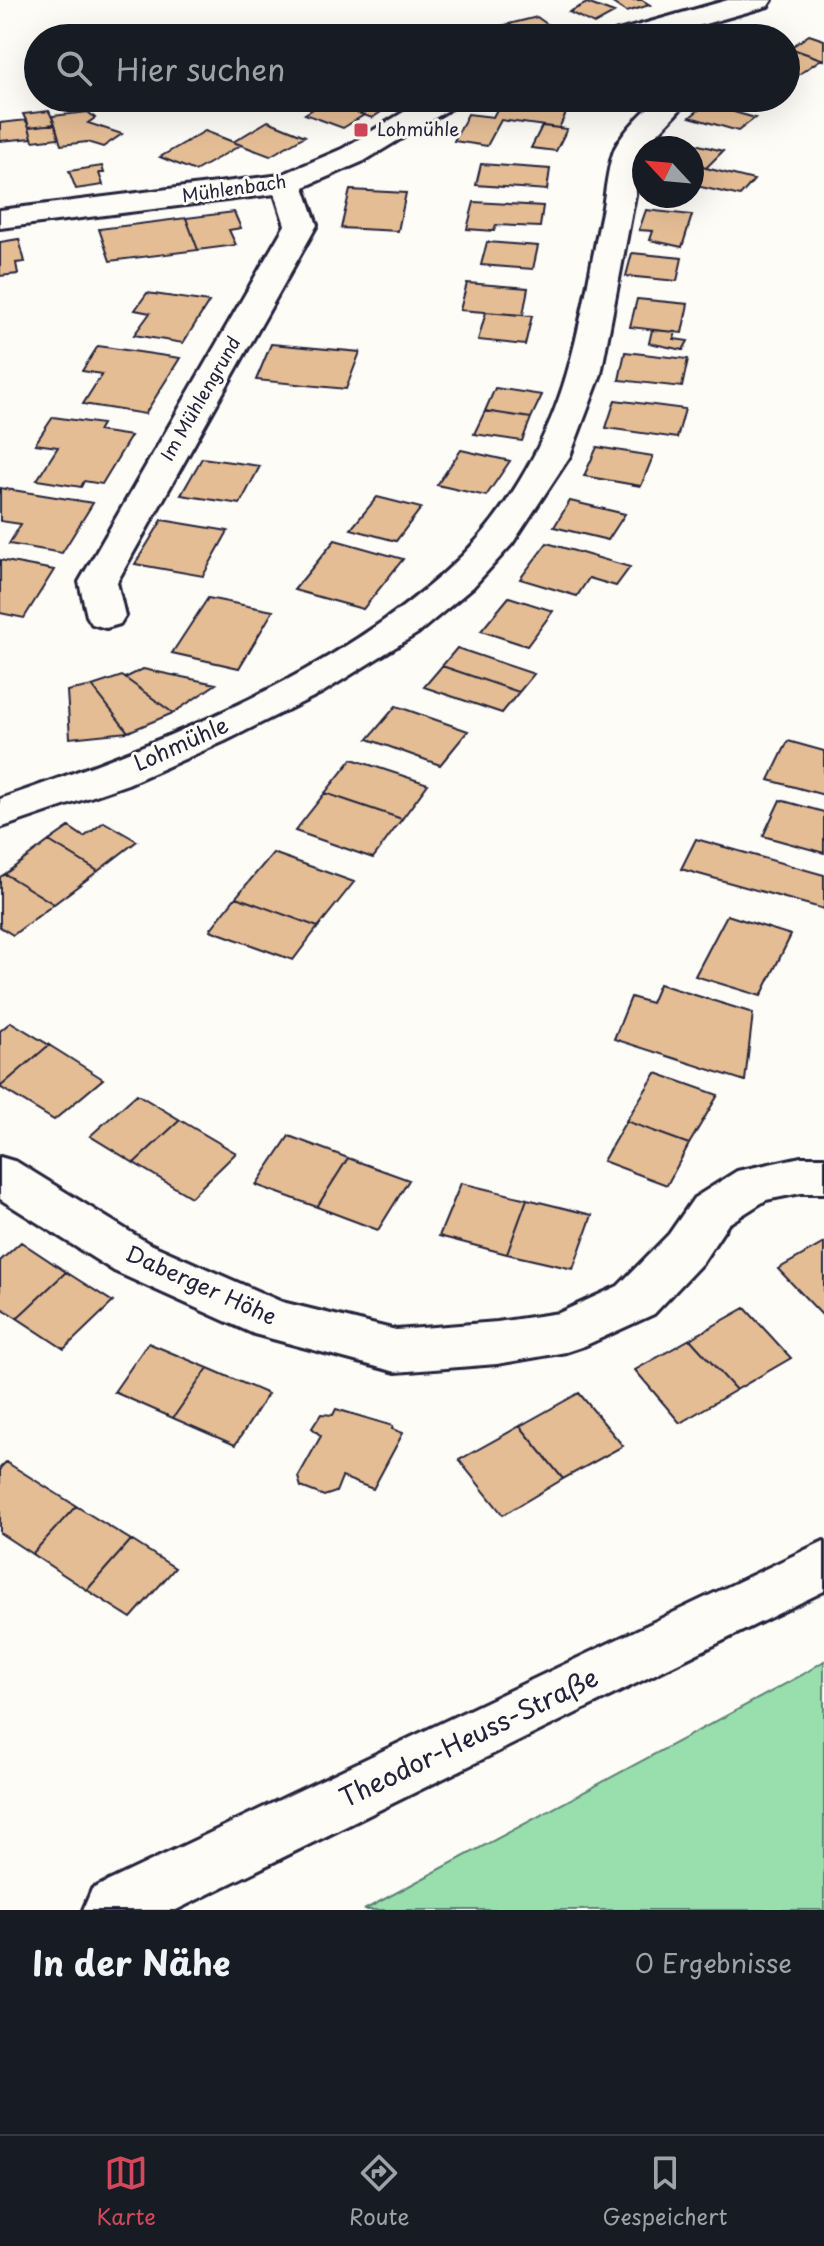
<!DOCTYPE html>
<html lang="de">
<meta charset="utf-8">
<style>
:root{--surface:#171b24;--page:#242831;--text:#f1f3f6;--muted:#9ea1a6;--line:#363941;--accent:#d1495b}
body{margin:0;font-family:"Playpen Sans",sans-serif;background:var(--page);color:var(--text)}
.compass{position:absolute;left:632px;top:136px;width:72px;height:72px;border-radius:50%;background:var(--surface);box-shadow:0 8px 32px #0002;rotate:296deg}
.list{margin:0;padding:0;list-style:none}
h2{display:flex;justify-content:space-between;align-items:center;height:104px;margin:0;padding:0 32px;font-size:34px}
h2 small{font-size:26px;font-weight:400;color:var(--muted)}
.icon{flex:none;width:44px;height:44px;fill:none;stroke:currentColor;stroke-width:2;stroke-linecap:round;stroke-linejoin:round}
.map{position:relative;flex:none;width:824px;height:1910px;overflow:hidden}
.search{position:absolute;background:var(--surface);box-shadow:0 8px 32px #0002;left:24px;right:24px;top:24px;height:88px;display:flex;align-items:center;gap:20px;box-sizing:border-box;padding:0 28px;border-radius:44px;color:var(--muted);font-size:30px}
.sheet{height:224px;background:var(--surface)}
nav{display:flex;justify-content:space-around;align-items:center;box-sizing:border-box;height:112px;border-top:2px solid var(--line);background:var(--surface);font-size:22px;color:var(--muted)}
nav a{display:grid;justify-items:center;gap:4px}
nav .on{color:var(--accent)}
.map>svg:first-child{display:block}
.green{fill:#98dfad;stroke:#5d8074;stroke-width:2}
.building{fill:#e4bd95;stroke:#22223b;stroke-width:2}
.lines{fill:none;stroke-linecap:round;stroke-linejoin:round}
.street-casing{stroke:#22223b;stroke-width:6}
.secondary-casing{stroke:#22223b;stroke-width:6}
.street{fill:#fdfcf7;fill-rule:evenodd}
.secondary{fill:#fdfcf7;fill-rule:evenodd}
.poi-dot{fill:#d1495b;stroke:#fdfcf7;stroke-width:3}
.labels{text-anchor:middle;stroke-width:6;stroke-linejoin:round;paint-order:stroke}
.far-poi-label{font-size:18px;fill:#22223b;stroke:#fdfcf7;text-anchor:start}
.far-street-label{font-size:18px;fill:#22223b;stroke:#fdfcf7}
.street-label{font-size:22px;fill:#22223b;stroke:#fdfcf7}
.near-street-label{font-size:26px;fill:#22223b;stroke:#fdfcf7}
</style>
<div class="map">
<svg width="824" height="1910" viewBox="0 0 824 1910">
<rect width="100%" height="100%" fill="#fdfcf7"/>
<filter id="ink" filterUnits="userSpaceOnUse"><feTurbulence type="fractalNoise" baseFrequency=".0125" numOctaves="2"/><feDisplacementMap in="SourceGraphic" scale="16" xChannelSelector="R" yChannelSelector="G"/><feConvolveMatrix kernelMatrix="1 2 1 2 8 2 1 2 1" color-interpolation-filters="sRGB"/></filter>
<g filter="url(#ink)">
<path class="green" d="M824,1661V1910H364L802,1675Z"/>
<path class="building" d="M608,0H642L650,5L626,12Z
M587,3L614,13L594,24L569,12Z
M537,17L561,34L528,38L509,24Z
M509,24L528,38H489L481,31Z
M809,35L824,40V60L790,48Z
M786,47L790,48L821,59L794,78L786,75Z
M331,98H375L393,104L372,118L326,101Z
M503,98H514L570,105L559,128L501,120L487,146L454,141L468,114L493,117Z
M729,98H767L754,107Z
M326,101L364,115L343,128L305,114Z
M706,104L755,118L738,131L690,117Z
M49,111L55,124L29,127L23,114Z
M88,112L95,118L88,123L122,134L103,147L87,142L61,145L52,116Z
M27,120L32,138L0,141V123Z
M268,121L305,136L270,156L233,142Z
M55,124L59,138L33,141L29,127Z
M542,126L567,129L556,151L531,148Z
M205,131L241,145L195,171L160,157Z
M683,141L723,151L706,168L692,164V148H676Z
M481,164L550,169L547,190L476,185Z
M692,164L706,168L754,180L740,196L692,185Z
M102,166L104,173H99L103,185L76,189L69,171Z
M350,190L406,193L398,231L341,228Z
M474,202L543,206L540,227L496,225L494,231L467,229Z
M646,210L692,215L682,247L650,240L653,231L639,230Z
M234,212L241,228L229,230L236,245L198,250L186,218Z
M186,218L198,250L110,261L99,229Z
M19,239L25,262L16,263L18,274L0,276V242Z
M487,242L538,246L533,269L481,265Z
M632,253L682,258L677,281L626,276Z
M467,283L528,288L523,315L460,310Z
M147,293L209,302L183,343L134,335L150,313L135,310Z
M637,299L688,304L682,333L630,327Z
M486,312L532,316L525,345L478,340Z
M652,330L676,332L674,339L688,341L683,350L649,343Z
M271,344L360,352L346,389L256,380Z
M98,346L180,358L145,414L83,404L102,374L82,371Z
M625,352L688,359L682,387L619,380Z
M495,388L542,395L531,418L485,411Z
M615,400L685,409L677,438L606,428Z
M485,411L531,418L522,441L474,434Z
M53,417L102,424L98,431L131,436L102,484L84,481L81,487L37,480L58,447L35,444Z
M597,447L653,456L641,486L584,476Z
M461,450L510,461L486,496L437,485Z
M202,458L260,466L240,504L181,495Z
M0,488L93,503L62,553L9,544L21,524L0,521Z
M377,497L421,508L396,541L351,529Z
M570,501L625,514L608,540L554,527Z
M162,520L228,531L203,576L135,564Z
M335,540L403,559L363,609L294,590Z
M547,543L630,567L616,586L589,578L577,596L520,579Z
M0,560L54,570L24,618L0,613Z
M509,597L553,611L527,646L481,631Z
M208,598L273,611L239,668L172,653Z
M457,648L534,674L519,692L442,666Z
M442,666L519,692L502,713L424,687Z
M143,669L216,684L173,713L125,678Z
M122,676L125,678L173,713L128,732L92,686Z
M92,686L128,732L70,738L67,691Z
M396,706L468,731L440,765L368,739Z
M788,741L824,751V795L769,780Z
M352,759L428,784L402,819L325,793Z
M325,793L402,819L373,858L295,831Z
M780,800L824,812V853L763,836Z
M104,822L137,841L98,871L49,841L69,827L84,837Z
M696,839L824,875V909L681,869Z
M49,841L98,871L54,904L5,874Z
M273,853L354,882L318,927L236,897Z
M5,874L54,904L13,935L0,927V877Z
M236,897L318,927L293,960L210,930Z
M727,915L791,935L761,996L695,976Z
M659,984L753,1013L745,1081L614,1039L631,997L651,1003Z
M11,1022L49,1045L0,1087V1031Z
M49,1045L103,1079L54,1120L0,1087Z
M656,1073L718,1095L689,1144L626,1121Z
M137,1094L180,1120L134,1163L90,1136Z
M180,1120L236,1153L191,1197L134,1163Z
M626,1121L689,1144L667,1185L603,1161Z
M289,1136L348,1158L317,1207L256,1185Z
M348,1158L409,1180L378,1230L317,1207Z
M461,1183L527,1199L507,1254L439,1236Z
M527,1199L592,1215L573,1269L507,1254Z
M21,1242L66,1272L17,1318L0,1307V1261Z
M824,1243V1317L778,1269Z
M66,1272L113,1302L64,1349L17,1318Z
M745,1308L791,1358L736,1390L690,1339Z
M690,1339L736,1390L680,1423L635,1370Z
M148,1343L208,1368L173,1418L114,1392Z
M208,1368L268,1394L235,1445L173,1418Z
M579,1393L623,1446L563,1479L520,1426Z
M336,1409L393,1426L392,1429L403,1433L373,1489L342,1477L336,1492L324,1496L301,1487L298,1477L321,1436L312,1428L321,1414L333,1415Z
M520,1426L563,1479L503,1515L459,1460Z
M6,1462L76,1506L32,1554L0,1533V1468Z
M76,1506L131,1540L87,1590L32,1554Z
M131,1540L175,1568L131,1618L87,1590Z"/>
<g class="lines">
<g class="street-casing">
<path id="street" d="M728,0H772L768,6L656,38H611L615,32Z
M427,98H463L458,104L364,161L304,187L317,225L117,582L125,616L120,624L106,628L92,624L87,616L79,582L285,225L275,194L0,228V210L281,175L342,149Z
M659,98H691L644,148L601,374L570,456L512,544L473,587L418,633L323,692L225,741L128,784L0,828V799C151,747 325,680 445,572C502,522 546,446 567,373C583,319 591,262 603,207C606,189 608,165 615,148C625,129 643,112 659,98Z
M0,1157L17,1162L148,1243L282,1302L396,1330L497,1322L559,1313L618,1286L669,1234L694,1198L737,1171L801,1157H824V1193H801L766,1200L728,1224L703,1262L654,1314L584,1346L566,1352L497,1364L396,1372L254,1334L114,1271L0,1199Z"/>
</g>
<g class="secondary-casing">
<path id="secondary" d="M824,1541V1591L176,1910H83L92,1889Z"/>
</g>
<use href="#street" class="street"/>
<use href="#secondary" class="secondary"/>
</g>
</g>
<rect class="poi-dot" x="353" y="122" width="16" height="16" rx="4"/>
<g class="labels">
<g class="far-poi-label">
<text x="377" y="136">Lohmühle</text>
</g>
<g class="far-street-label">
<text transform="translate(234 189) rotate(-8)" y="6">Mühlenbach</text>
<text transform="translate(201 399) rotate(-60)" y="6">Im Mühlengrund</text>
</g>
<g class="street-label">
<text transform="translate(181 744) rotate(-24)" y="8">Lohmühle</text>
<text transform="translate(201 1285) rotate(24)" y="8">Daberger Höhe</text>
</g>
<g class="near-street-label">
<text transform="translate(469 1738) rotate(-26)" y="9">Theodor-Heuss-Straße</text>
</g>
</g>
</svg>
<svg class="compass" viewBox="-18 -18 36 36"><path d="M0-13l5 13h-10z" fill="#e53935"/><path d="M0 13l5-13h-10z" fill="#9ea1a6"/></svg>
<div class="search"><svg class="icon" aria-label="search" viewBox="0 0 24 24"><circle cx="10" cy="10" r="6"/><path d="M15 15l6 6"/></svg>Hier suchen</div>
</div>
<section class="sheet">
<h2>In der Nähe<small>0 Ergebnisse</small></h2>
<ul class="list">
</ul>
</section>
<nav>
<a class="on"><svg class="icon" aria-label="map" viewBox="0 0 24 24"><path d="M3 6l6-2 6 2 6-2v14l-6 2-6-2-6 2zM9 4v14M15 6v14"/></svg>Karte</a>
<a><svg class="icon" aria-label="directions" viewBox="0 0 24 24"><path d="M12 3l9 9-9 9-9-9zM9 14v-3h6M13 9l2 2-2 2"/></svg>Route</a>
<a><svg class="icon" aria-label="saved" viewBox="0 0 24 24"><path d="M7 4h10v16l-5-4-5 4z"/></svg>Gespeichert</a>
</nav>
